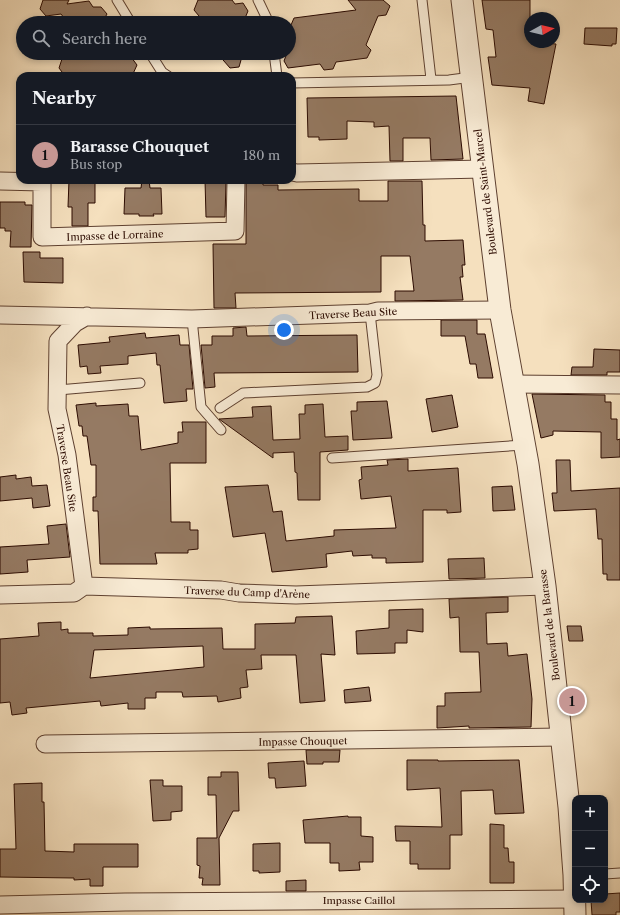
<!DOCTYPE html>
<meta charset="utf-8">
<style>
:root{--surface:#171b24;--page:#242831;--text:#f1f3f6;--muted:#9ea1a6;--line:#363941;--accent:#c59692}
body{margin:0;font-family:"Libre Caslon Text",serif;background:var(--page);color:var(--text)}
.controls{position:absolute;right:12px;bottom:12px;display:grid;overflow:hidden;border-radius:8px;box-shadow:0 2px 6px #0003}
.controls button{width:36px;height:36px;display:grid;place-items:center;padding:0;border:0;border-bottom:1px solid var(--line);background:var(--surface);color:var(--text);font:20px sans-serif}
.compass{position:absolute;left:524px;top:12px;width:36px;height:36px;border-radius:50%;background:var(--surface);box-shadow:0 2px 6px #0003;rotate:82deg}
.you{position:absolute;left:284px;top:330px;width:14px;height:14px;margin:-10px;border:3px solid #fff;border-radius:50%;background:#1a73e8;box-shadow:0 0 0 6px #1a73e833}
.badge{display:grid;place-items:center;width:26px;height:26px;border-radius:50%;background:var(--accent);color:#111;font-size:13px;font-weight:700}
.pin{position:absolute;translate:-50% -50%;border:2px solid #fff;box-shadow:0 1px 4px #0006}
.list{margin:0;padding:0;list-style:none}
h2{display:flex;justify-content:space-between;align-items:center;height:52px;margin:0;padding:0 16px;font-size:17px}
h2 small{font-size:13px;font-weight:400;color:var(--muted)}
.list li{display:grid;grid-template-columns:26px 1fr auto;gap:12px;align-items:center;box-sizing:border-box;height:60px;padding:0 16px;border-top:1px solid var(--line)}
.list b{display:block;font-size:15px;white-space:nowrap}
.list p{margin:0;font-size:13px;white-space:nowrap;color:var(--muted)}
.list em{font-size:13px;font-style:normal;color:var(--muted)}
.icon{flex:none;width:22px;height:22px;fill:none;stroke:currentColor;stroke-width:2;stroke-linecap:round;stroke-linejoin:round}
.map{position:relative;flex:none;width:620px;height:915px;overflow:hidden}
.search{position:absolute;background:var(--surface);box-shadow:0 2px 6px #0003;left:16px;top:16px;width:280px;height:44px;display:flex;align-items:center;gap:10px;box-sizing:border-box;padding:0 14px;border-radius:22px;color:var(--muted);font-size:15px}
.panel{position:absolute;background:var(--surface);box-shadow:0 2px 6px #0003;left:16px;top:72px;width:280px;height:112px;border-radius:12px}
.map>svg:first-child{display:block}
.building{fill:#957a63;stroke:#2c0b01;fill-rule:evenodd}
.lines{fill:none;stroke-linecap:round;stroke-linejoin:round}
.service-casing{stroke:#5e4030;stroke-width:11}
.minor-casing{stroke:#5e4030;stroke-width:19}
.tertiary-casing{stroke:#5e4030;stroke-width:23}
.service{stroke:#f8ebd5;stroke-width:9}
.minor{stroke:#f8ebd5;stroke-width:17}
.tertiary{stroke:#f8ebd5;stroke-width:21}
.labels{text-anchor:middle;stroke-width:3;stroke-linejoin:round;paint-order:stroke}
.street-label{font-size:10px;fill:#2c0b01;stroke:#f8ebd5}
</style>
<div class="map">
<svg width="620" height="915" viewBox="0 0 620 915">
<rect width="100%" height="100%" fill="#f5e0be"/>
<filter id="stains"><feTurbulence type="fractalNoise" baseFrequency=".005" numOctaves="4"/><feColorMatrix values="0 0 0 0 .2 0 0 0 0 .09 0 0 0 0 .02 0 0 0 .5 -.17"/></filter>
<radialGradient id="worn" r=".72"><stop offset=".6" stop-color="#630" stop-opacity="0"/><stop offset="1" stop-color="#630" stop-opacity=".3"/></radialGradient>
<path class="building" d="M43,0H69L67,4L89,1L93,7H101L107,14L102,23H68L61,14L46,16L40,9Z
M198,0H232L235,4L243,3L248,11L243,23H196L199,16L194,10Z
M348,0H383L390,6L386,15L378,16L366,45L371,50L367,58L336,62L333,69L324,70L320,64L288,68L284,61L287,53H289V25H291L294,18L356,10Z
M482,0H530V42L556,44L544,104L528,101L530,88L492,85L488,57H496L493,30L486,29Z
M585,28H617L616,44H612V46L584,44Z
M64,53H128L137,65L132,76H65L59,68Z
M217,53H243L239,67L230,68Z
M456,96L463,159L431,160L430,138H403V161H390L389,126L374,127V122L347,121V139L319,140V137H308L307,98Z
M69,180H95V203H88V226H72V207H68Z
M142,180H149L150,188H161L162,214H153L154,216H139V214H124L125,188H141Z
M205,180H224V182H226L225,217H206Z
M263,181V185H278V190L359,189V201H388V181H422L423,225H425V241L463,240L465,265H462L463,277H460L463,300L395,301V291H414L410,256H381V292L235,293L236,308H214L213,244H246V182Z
M0,202H25V205H32L31,247H10L11,231H5V228H0Z
M23,252H40V258H63V283L24,282Z
M441,320H477V334H485L493,378H478L476,364H470L465,336H441Z
M246,327L247,336L357,335L358,372L214,373L215,387L205,388L201,345H212V336H233V328Z
M145,333L146,338L179,335L180,345H189L193,389H186L187,401L164,403L160,365H157L156,353L128,356V364L100,366L101,373L88,374L87,366L80,367L78,345L110,342L109,337Z
M594,349L620,350V372H607V375H571L572,367H593Z
M532,394L605,395V402H611V419H617V440L620,439V457L601,458V432L553,431V435L541,438Z
M452,395L458,427L432,432L426,399Z
M387,401L392,438L353,440L351,411H357V402Z
M96,403V406L128,404L129,416H138L141,450L178,443V432H183L182,422H206V463H170L171,522H190V530H198V549L188,550V553H155L157,564H100L98,511H93V497H96V465H91L87,436H83L82,426H79L76,405Z
M323,404L325,437L348,436V450L320,452V500H298L297,473L295,472L294,452L273,453V458L219,419L253,417L252,407L271,406L273,440L300,439L299,414H305V405Z
M408,459V471L458,468L461,512L447,513V510H423V562L386,563V558H372V555L353,556L352,551L326,554L327,567L272,572L265,533L233,537L225,487L268,485L273,512L282,511L286,541L334,536V530L396,528L391,496L361,499L359,480L362,479L361,467L388,465L387,460Z
M556,460H570L571,491L620,488V580H607V574H603L602,539H598L596,509L554,511L552,493H557Z
M16,475V479L31,477L32,486L47,485L50,506L33,508L32,498L0,501V477Z
M512,486L515,510L493,511L492,487Z
M66,524L70,557L27,560L28,572L0,574V547L49,544L47,526Z
M484,558L485,578L449,579L448,559Z
M508,597V612L486,613L487,644L507,643L508,656L527,654L532,699L531,727L469,728V726L437,728V706H445V693L481,692L479,652H460L459,617L450,618L449,599Z
M423,609V632L407,630V643H395V653L357,654L356,631L389,628V610Z
M332,616L335,655L321,654L325,701L300,703L296,655H261L262,669L246,670L248,687L240,688L241,698L218,702L217,696L183,697L182,692H156V698H145V709H128V703L101,706L100,701L26,708L27,713L12,715L10,702L0,703V639L39,636L38,623L61,622V630L68,629V633H93V636L128,635V628L150,627V629L222,628L223,649H255V624L295,623L296,617ZM203,646L204,667L90,678L94,650Z
M567,626H581L583,641H569Z
M369,687L371,701L345,703L344,690Z
M306,750H340L339,762H323V764H307Z
M407,760H438V761L519,760L524,813L495,814L493,790L461,791L462,835H450V869H418V864H410V841H396L395,826L442,827L440,788L407,790Z
M304,761L306,786L276,788L275,778H269L268,763Z
M221,772H238L239,811H233L219,838L220,885H202L203,878H199L200,866L197,865V838H217L216,795H208V777H221Z
M150,780H163V786H182V811L171,812V820L153,821Z
M42,783V802H44L45,851L74,852V844H138V867H103V886H90V879L74,880V878L0,877V849H16L14,784Z
M348,816V817H361V836L373,837V862H359L360,870L339,871V863H330V843H305L303,820Z
M490,824L504,825V848H508L509,862H514V883H490Z
M280,843V872L259,873V871H253V844Z
M306,880V891H286V881Z
M620,893V912H616V915H592L591,900H605V894Z"/>
<g class="lines">
<g class="service-casing">
<path id="service" d="M117,0L131,23
M258,0L269,23
M422,0L431,79
M150,53L162,72L168,76
M274,53L277,76
M292,83L449,80L472,77
M192,319L201,407L221,430
M58,390L140,383
M220,408L243,393L367,387L375,383L377,375L370,313
M332,458L524,445
M605,874L620,873"/>
</g>
<g class="minor-casing">
<path id="minor" d="M292,172L297,173L483,169
M0,181L42,182V237L235,231L236,180
M0,315L192,319L370,313L378,311L500,310
M512,384L620,385
M84,586L67,455L57,409L58,341L75,323L87,316
M0,595L74,593L84,586L221,590L239,593L296,595L545,586
M45,744L562,737
M0,905L125,902L575,899"/>
</g>
<g class="tertiary-casing">
<path id="tertiary" d="M462,0L500,310L528,464L545,586L569,807L574,875L575,915"/>
</g>
<use href="#service" class="service"/>
<use href="#minor" class="minor"/>
<use href="#tertiary" class="tertiary"/>
</g>
<g class="labels">
<g class="street-label">
<text transform="translate(485 192) rotate(-97)" y="4">Boulevard de Saint-Marcel</text>
<text transform="translate(115 235) rotate(-2)" y="4">Impasse de Lorraine</text>
<text transform="translate(353 313) rotate(-3)" y="4">Traverse Beau Site</text>
<text transform="translate(67 468) rotate(81)" y="4">Traverse Beau Site</text>
<text transform="translate(247 592) rotate(2)" y="4">Traverse du Camp d'Arène</text>
<text transform="translate(549 625) rotate(-97)" y="4">Boulevard de la Barasse</text>
<text transform="translate(303 741) rotate(-1)" y="4">Impasse Chouquet</text>
<text x="359" y="904">Impasse Caillol</text>
</g>
</g>
<rect width="100%" height="100%" filter="url(#stains)"/>
<rect width="100%" height="100%" fill="url(#worn)"/>
</svg>
<div class="controls">
<button>+</button>
<button>−</button>
<button><svg class="icon" aria-label="locate" viewBox="0 0 24 24"><circle cx="12" cy="12" r="6"/><path d="M12 2v4M12 18v4M2 12h4M18 12h4"/></svg></button>
</div>
<svg class="compass" viewBox="-18 -18 36 36"><path d="M0-13l5 13h-10z" fill="#e53935"/><path d="M0 13l5-13h-10z" fill="#9ea1a6"/></svg>
<div class="you"></div>
<div class="pin badge" style="left:572px;top:701px">1</div>
<div class="search"><svg class="icon" aria-label="search" viewBox="0 0 24 24"><circle cx="10" cy="10" r="6"/><path d="M15 15l6 6"/></svg>Search here</div>
<section class="panel">
<h2>Nearby<small></small></h2>
<ul class="list">
<li><span class="badge">1</span><div><b>Barasse Chouquet</b><p>Bus stop</p></div><em>180 m</em></li>
</ul>
</section>
</div>
